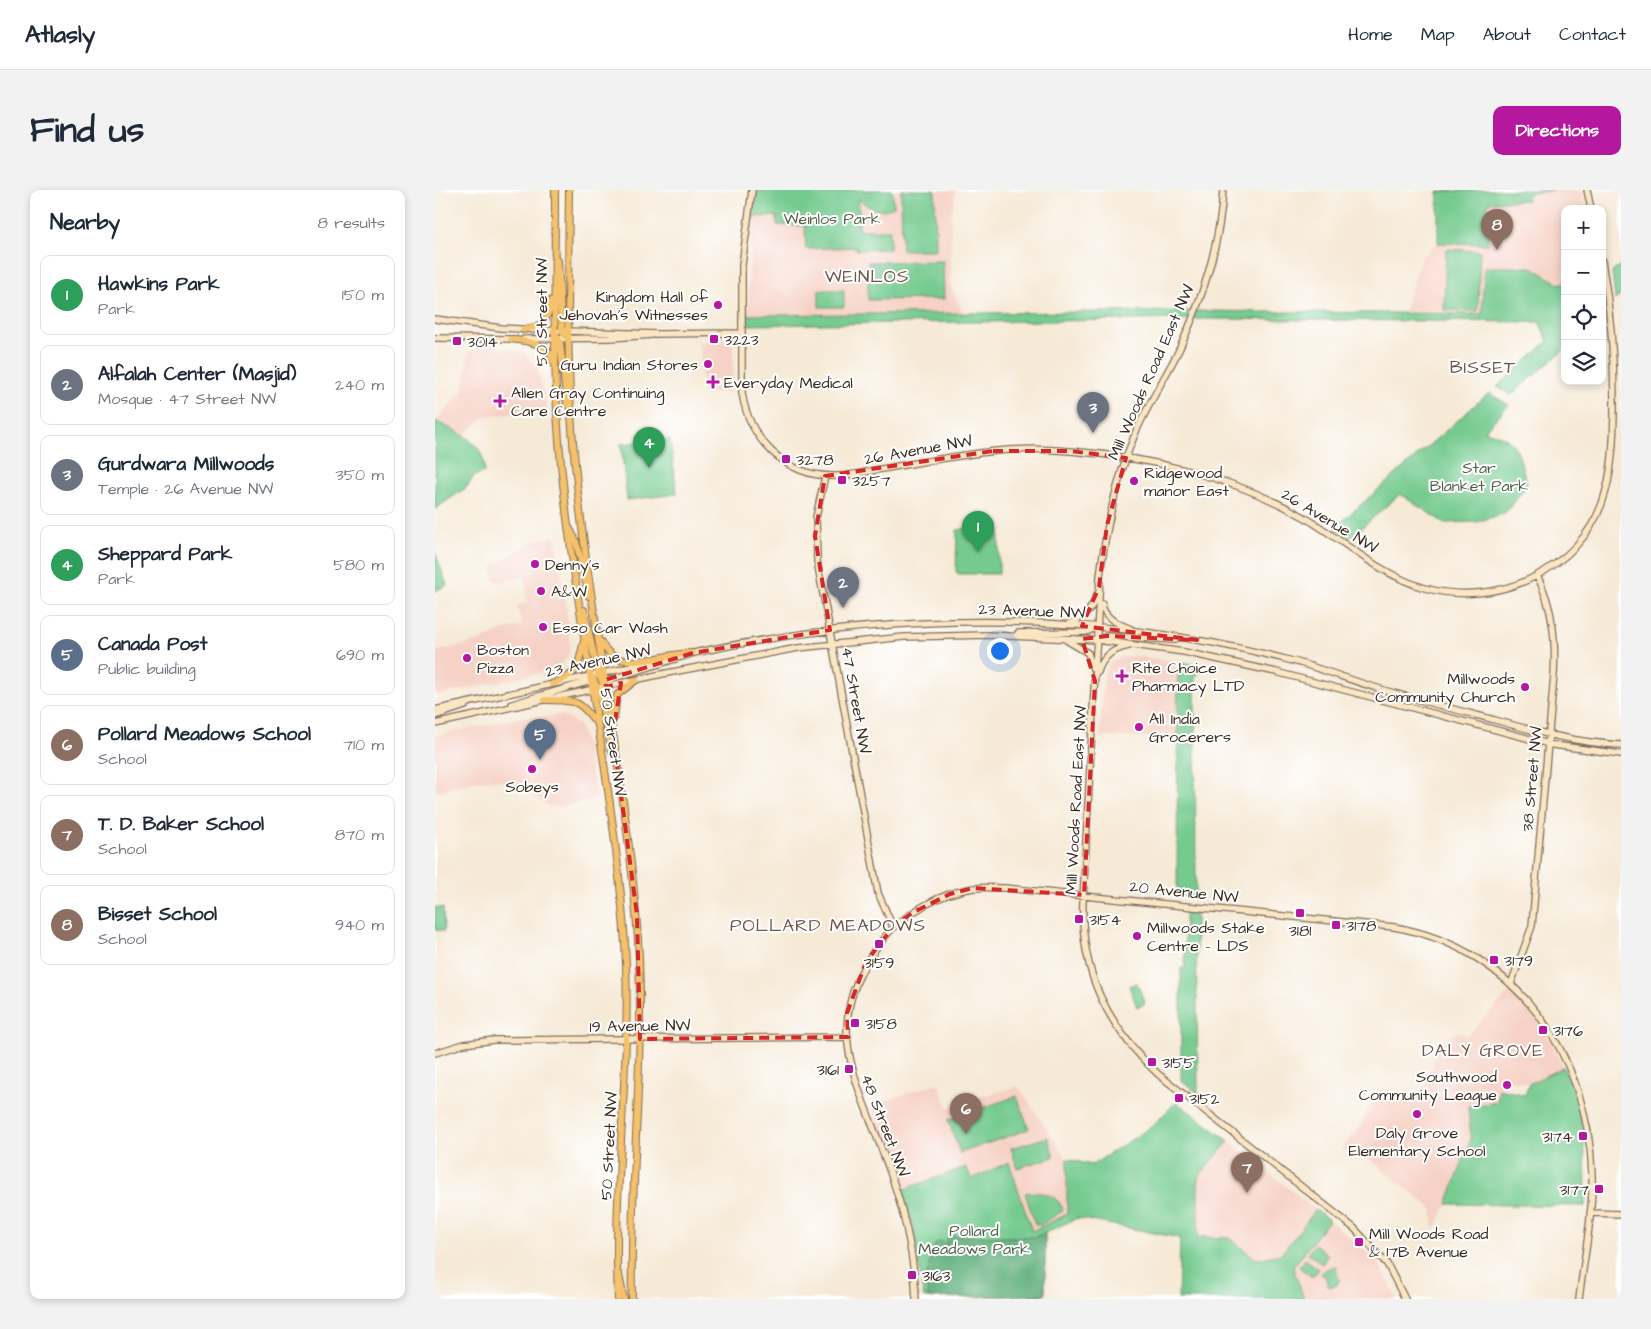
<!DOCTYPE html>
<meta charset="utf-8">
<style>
:root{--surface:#fff;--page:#f2f2f3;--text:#1f2937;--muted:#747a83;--line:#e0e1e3;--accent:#b5179e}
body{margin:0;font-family:"Architects Daughter",sans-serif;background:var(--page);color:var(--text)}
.controls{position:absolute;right:15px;top:15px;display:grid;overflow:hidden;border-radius:10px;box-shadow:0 2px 8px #0003}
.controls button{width:45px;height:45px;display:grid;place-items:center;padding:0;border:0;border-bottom:1px solid var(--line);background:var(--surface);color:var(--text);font:25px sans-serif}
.you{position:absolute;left:564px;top:460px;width:18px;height:18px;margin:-12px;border:4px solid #fff;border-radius:50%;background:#1a73e8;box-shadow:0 0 0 8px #1a73e833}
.badge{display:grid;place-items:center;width:32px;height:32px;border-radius:50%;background:var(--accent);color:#fff;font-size:16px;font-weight:700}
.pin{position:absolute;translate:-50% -41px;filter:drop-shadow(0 1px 2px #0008)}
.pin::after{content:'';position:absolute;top:26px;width:18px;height:15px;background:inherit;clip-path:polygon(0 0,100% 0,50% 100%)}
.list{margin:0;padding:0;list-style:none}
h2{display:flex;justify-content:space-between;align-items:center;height:65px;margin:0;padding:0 20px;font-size:21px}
h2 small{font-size:16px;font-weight:400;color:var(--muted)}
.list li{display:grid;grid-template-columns:32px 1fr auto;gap:15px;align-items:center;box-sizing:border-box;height:80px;margin:0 10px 10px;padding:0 10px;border:1px solid var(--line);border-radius:10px}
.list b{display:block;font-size:19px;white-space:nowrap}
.list p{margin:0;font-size:16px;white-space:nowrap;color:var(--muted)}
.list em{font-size:16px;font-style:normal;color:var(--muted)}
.icon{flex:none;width:28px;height:28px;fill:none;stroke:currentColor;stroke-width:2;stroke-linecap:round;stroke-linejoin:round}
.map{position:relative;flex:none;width:1186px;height:1109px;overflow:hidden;border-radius:10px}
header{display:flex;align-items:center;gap:30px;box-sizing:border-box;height:70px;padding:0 25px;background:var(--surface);border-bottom:1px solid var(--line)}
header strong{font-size:24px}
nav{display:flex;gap:28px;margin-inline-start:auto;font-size:18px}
.intro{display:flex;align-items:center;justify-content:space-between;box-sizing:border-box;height:120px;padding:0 30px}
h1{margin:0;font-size:35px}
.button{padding:12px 22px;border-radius:10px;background:var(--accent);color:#fff;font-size:18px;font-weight:700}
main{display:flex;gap:30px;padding:0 30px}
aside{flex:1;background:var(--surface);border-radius:10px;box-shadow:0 2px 8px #0003}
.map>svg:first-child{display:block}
.built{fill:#f6d1c5}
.green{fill:#74ca8f;stroke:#587a56}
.forest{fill:#5fae7a;stroke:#4d6c4c}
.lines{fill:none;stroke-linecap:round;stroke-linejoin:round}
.secondary-casing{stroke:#7c6d5f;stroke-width:8}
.primary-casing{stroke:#7c6d5f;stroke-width:8}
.secondary{stroke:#fbe6c4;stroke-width:5.5}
.primary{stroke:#f5c16b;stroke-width:6}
.marked{fill:none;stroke:#d62828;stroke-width:4;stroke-dasharray:10 6;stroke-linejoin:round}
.poi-dot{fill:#b5179e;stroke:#fff;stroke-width:2}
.labels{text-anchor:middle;stroke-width:4;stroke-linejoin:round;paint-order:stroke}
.park-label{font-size:16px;fill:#4f6246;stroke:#fff}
.poi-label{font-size:16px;fill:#3b2a1e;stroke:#fff;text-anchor:start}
.street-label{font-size:16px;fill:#3b2a1e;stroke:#fff}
.neighbourhood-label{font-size:18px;letter-spacing:1px;fill:#72544a;stroke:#fff}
</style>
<header>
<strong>Atlasly</strong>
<nav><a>Home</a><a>Map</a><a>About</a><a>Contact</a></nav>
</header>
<div class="intro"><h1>Find us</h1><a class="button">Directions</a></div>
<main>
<aside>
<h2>Nearby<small>8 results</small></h2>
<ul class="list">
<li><span class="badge" style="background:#2e9e5b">1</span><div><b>Hawkins Park</b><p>Park</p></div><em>150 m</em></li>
<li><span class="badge" style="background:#6b7280">2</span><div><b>Alfalah Center (Masjid)</b><p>Mosque · 47 Street NW</p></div><em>240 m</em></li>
<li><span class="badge" style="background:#6b7280">3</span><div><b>Gurdwara Millwoods</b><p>Temple · 26 Avenue NW</p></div><em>350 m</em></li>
<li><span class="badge" style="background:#2e9e5b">4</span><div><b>Sheppard Park</b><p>Park</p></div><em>580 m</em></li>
<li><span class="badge" style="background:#5c6f8a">5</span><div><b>Canada Post</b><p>Public building</p></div><em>690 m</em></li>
<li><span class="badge" style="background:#8d6e63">6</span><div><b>Pollard Meadows School</b><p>School</p></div><em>710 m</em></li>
<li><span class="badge" style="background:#8d6e63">7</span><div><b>T. D. Baker School</b><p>School</p></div><em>870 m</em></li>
<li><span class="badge" style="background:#8d6e63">8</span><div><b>Bisset School</b><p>School</p></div><em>940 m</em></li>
</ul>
</aside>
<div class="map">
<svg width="1186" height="1109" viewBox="0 0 1186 1109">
<rect width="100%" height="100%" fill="#fff"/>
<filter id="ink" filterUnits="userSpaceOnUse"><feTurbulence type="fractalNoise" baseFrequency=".02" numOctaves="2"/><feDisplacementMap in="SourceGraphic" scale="10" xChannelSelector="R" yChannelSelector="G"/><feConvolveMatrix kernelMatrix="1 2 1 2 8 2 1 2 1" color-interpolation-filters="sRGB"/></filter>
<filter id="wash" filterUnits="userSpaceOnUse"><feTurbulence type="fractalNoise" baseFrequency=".0096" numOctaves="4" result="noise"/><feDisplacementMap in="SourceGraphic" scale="20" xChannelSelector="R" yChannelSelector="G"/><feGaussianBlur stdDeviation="1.12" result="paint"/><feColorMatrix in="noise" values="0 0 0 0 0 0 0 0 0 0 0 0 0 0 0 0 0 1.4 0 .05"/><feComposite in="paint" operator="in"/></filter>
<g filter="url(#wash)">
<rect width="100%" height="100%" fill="#f6ead7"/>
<path class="built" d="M424,0H521L516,25V98L528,123L312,125L317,27L343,26V35L370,36L371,59L424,56Z
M1120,0H1147L1151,19H1130V92L1124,94L1111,85L1049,77L1047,124L969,122L986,67L1003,53H1053V12L1092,10V4Z
M290,150L299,155L297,201L268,204L265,157L261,152Z
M57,155L89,163L103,178L113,222L50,226L29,246L1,231L28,200L34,161Z
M120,347L131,410L135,460L131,470L119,480L0,506V462L41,452L66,441L87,435L82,416L92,413L90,387L63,392L59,389L57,378L97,351Z
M702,466L751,473L743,479V547H664L669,484L675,472L686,467Z
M127,525L144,535L150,552L162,608L124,617L114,616L79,594L62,590L42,591L0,602V546L89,527Z
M1076,801L1097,823L1113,846L1128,877L1094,894L1066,888L1062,912L1033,916L1036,949L1012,1014L999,1041L997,1018L923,960L905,961L927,933L942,900L967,906L989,899L1004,857L1023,841L1031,846Z
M503,893L513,917L583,896L632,969V1024L597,1042L574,972L537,989L530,977L467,1000L438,919V915Z
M794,951L881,1020L846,1064L821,1069L794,1048H763V987Z
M894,1030L943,1071L962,1109H869L858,1077Z"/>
<path class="green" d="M323,0H457L459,16C446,25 433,18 424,9V40H455V59L422,60V57L371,59L370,36L342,35V26L317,27Z
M466,0H500L501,60H467Z
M1033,0H1120L1092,4L1093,10L1053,12V54L1003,53V2Z
M1011,59L1045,61L1043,121L1009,120Z
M508,71L509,109L433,110V72Z
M1186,75V105L1180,110L1177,82Z
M1049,77H1097L1124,94L1130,92V159L1076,205L1062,197L1113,151L1104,132L768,129L312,135V125L771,121L1047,124Z
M384,100H409V117H384Z
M1054,203L1074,215L1049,241C1086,249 1082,262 1092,294L1076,317L1068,324L1041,332L1009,333L965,304L913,350L898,339Z
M0,231C22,242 52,252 49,282L39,286L32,297L0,319Z
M235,249L242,304L192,310L186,254Z
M564,333V384H523L521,382L522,340Z
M0,362L12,395L0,401Z
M751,473L771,477L760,487L761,708L742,706L743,479Z
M0,717L8,718L9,741L0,740Z
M750,722L761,723L763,903L746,891V778H750Z
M702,793L710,814L702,817L694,796Z
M1128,877C1151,913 1152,975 1150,1016L1012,1014L1036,949L1033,916L1062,912L1064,899L1090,905L1094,894Z
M582,906L594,939L525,963L513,930Z
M741,912L794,951L763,987V1047L794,1048L821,1069L846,1064L881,1020L894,1030L858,1077L869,1109H743L745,1048L642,1028L610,1043V1105L489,1108L478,1036L467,1000L531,977L537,989L574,972L597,1041L632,1024V969L657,975L716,937Z
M613,947L619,967L582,978L576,958Z
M602,1002C614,1005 625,1007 628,1021L605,1035L600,1034L590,1003Z
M880,1054L893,1065L887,1074L873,1063Z
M870,1069L884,1079L877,1087L864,1077Z
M901,1076L904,1091L902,1095L894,1097L890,1086L886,1084L889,1080Z"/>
<path class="forest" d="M610,1043V1105L493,1108L491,1087L500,1054L506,1051L512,1054V1048L517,1046L599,1047Z"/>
</g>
<g filter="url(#ink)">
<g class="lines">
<g class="secondary-casing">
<path id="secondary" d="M317,0L307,75V203C314,249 350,286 398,286C412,287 426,283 440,280C471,275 501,269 531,265C565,259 600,258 635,261C714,267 799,287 869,327C908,350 945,385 990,398C1025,408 1064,404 1097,388C1174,349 1179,288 1179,211C1179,164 1175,117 1167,71
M788,0C785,54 767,110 744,160C730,188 713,214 700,244C681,290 671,337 665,386L648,711C645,782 672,836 723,884L919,1038L952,1074L970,1109
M1152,0L1156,19
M0,129L66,138L122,141
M131,141L222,144L306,143
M0,148L80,149
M89,149L176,148L217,145
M390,286L381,327L382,371L443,703L458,737
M667,414C669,429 684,434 696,439
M634,434C650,427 657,420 662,404
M583,443L651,442L663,437
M631,450L653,463L658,479
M663,450L672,446L740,450
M254,464C450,421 659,419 854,470C885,478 915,490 945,499C983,510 1022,520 1060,530C1102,542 1142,553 1186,555
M663,482C668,466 678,459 694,456
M167,492L256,464
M77,514L159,490
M0,520L223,471
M0,526L30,516
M0,534L227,484L363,458L469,447L553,445L662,450L749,462L841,482L1118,555L1186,564
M1076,794L1097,736L1119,485C1121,449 1118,418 1102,385
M0,863L29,854L59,850L413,847
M1155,1023L1186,1024
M481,1109C479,1064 469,1021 454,979C424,893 380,833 448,749C468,724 507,702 539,698C549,697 560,698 570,698L959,737C1081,758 1154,865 1157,985C1158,1026 1149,1068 1144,1109"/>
</g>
<g class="primary-casing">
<path id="primary" d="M120,0C120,92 117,183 126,274C141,430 177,584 189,740C199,863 177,986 183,1109
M134,0C133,91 131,183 140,274C154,424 188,573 201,723C213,852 194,980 197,1109
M123,71L127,141L133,149
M88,140C109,136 112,131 117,110
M119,141L125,152L132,215
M76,149C93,152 112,152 118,171
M135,339L141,351L154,406
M149,420L163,484L170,496
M166,452C184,487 225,463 257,463
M157,487L163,499L177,561
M117,494C148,481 141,479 149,451
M110,510C141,511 143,508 162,534
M179,528L182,505L201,490
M184,1085L189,1109"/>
</g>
<use href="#secondary" class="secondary"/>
<use href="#primary" class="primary"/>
</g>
</g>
<path class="marked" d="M558,261H635L691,268L672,335L664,397L647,436L762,450L672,446L647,449L660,491L649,705L538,698L515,704L477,723L458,737L431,772L412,823L413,847L205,849L202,725L178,544L186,493L171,497L170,490L258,463L395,440L380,346L390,286Z"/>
<g class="poi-dot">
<circle cx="283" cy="115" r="5"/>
<rect x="274" y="144" width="10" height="10" rx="2.5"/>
<rect x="17" y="146" width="10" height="10" rx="2.5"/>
<circle cx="273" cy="174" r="5"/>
<path d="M275.5 184.5h5v5h5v5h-5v5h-5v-5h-5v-5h5z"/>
<path d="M62.5 203.5h5v5h5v5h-5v5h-5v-5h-5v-5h5z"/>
<rect x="346" y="264" width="10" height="10" rx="2.5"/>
<rect x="402" y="285" width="10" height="10" rx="2.5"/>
<circle cx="699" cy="291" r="5"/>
<circle cx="100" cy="374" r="5"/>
<circle cx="106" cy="401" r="5"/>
<circle cx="108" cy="437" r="5"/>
<circle cx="32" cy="468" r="5"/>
<path d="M684.5 478.5h5v5h5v5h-5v5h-5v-5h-5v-5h5z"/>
<circle cx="1090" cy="497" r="5"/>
<circle cx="704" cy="537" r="5"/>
<circle cx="97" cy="579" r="5"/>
<rect x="860" y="718" width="10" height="10" rx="2.5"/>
<rect x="639" y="724" width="10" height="10" rx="2.5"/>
<rect x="896" y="730" width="10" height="10" rx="2.5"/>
<circle cx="702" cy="746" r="5"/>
<rect x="439" y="749" width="10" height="10" rx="2.5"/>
<rect x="1054" y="765" width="10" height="10" rx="2.5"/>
<rect x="415" y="828" width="10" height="10" rx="2.5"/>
<rect x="1103" y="835" width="10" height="10" rx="2.5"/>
<rect x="712" y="867" width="10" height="10" rx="2.5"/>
<rect x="409" y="874" width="10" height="10" rx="2.5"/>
<circle cx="1072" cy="895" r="5"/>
<rect x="739" y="903" width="10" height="10" rx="2.5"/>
<circle cx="982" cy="924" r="5"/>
<rect x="1143" y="941" width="10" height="10" rx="2.5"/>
<rect x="1159" y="994" width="10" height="10" rx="2.5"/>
<rect x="919" y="1047" width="10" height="10" rx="2.5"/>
<rect x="472" y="1080" width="10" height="10" rx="2.5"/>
</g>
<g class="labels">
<g class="park-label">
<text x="397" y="34">Weinlos Park</text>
<text x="1044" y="283">Star<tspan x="1044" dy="18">Blanket Park</tspan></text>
<text x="539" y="1046">Pollard<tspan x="539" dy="18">Meadows Park</tspan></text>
</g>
<g class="poi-label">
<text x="273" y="112" text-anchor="end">Kingdom Hall of<tspan x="273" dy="18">Jehovah's Witnesses</tspan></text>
<text x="289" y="155">3223</text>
<text x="32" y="157">3014</text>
<text x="263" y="180" text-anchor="end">Guru Indian Stores</text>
<text x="289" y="198">Everyday Medical</text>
<text x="76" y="208">Allen Gray Continuing<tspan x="76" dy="18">Care Centre</tspan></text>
<text x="361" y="275">3278</text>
<text x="709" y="288">Ridgewood<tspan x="709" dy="18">manor East</tspan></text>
<text x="417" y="296">3257</text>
<text x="110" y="380">Denny's</text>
<text x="116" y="407">A&amp;W</text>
<text x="118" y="443">Esso Car Wash</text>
<text x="42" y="465">Boston<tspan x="42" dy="18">Pizza</tspan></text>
<text x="697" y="483">Rite Choice<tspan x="697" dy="18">Pharmacy LTD</tspan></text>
<text x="1080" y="494" text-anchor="end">Millwoods<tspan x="1080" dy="18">Community Church</tspan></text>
<text x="714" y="534">All India<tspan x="714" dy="18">Grocerers</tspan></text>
<text x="97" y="602" text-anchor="middle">Sobeys</text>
<text x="654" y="735">3154</text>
<text x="911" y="741">3178</text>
<text x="712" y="743">Millwoods Stake<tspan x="712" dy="18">Centre - LDS</tspan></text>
<text x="865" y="746" text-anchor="middle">3181</text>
<text x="1069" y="776">3179</text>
<text x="444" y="778" text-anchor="middle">3159</text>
<text x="430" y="839">3158</text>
<text x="1118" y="846">3176</text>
<text x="727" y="878">3155</text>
<text x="404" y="885" text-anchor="end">3161</text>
<text x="1062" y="892" text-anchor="end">Southwood<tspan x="1062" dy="18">Community League</tspan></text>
<text x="754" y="914">3152</text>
<text x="982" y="948" text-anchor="middle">Daly Grove<tspan x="982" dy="18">Elementary School</tspan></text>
<text x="1138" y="952" text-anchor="end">3174</text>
<text x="1154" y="1005" text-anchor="end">3177</text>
<text x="934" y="1049">Mill Woods Road<tspan x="934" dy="18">&amp; 17B Avenue</tspan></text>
<text x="487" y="1091">3163</text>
</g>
<g class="street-label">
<text transform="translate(106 122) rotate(-90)" y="6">50 Street NW</text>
<text transform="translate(715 182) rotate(-66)" y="6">Mill Woods Road East NW</text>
<text transform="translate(483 259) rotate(-10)" y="6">26 Avenue NW</text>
<text transform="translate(895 330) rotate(31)" y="6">26 Avenue NW</text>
<text transform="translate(597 420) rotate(2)" y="6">23 Avenue NW</text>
<text transform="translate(163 470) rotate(-12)" y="6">23 Avenue NW</text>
<text transform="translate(422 510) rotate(80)" y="6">47 Street NW</text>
<text transform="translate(179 552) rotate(82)" y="6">50 Street NW</text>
<text transform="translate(1096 589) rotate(-85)" y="6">38 Street NW</text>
<text transform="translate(640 610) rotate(-87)" y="6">Mill Woods Road East NW</text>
<text transform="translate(749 701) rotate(6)" y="6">20 Avenue NW</text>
<text transform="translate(205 835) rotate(-1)" y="6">19 Avenue NW</text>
<text transform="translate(451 935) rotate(69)" y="6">48 Street NW</text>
<text transform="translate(173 956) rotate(-87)" y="6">50 Street NW</text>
</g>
<g class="neighbourhood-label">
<text x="432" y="92">WEINLOS</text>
<text x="1048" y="183">BISSET</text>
<text x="393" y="741">POLLARD MEADOWS</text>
<text x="1048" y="866">DALY GROVE</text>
</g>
</g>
</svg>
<div class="controls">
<button>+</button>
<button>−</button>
<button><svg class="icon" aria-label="locate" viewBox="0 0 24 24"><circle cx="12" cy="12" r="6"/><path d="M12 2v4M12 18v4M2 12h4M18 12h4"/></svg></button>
<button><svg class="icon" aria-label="layers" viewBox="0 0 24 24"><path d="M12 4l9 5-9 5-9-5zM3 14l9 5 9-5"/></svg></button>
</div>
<div class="you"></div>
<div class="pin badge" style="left:543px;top:362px;background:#2e9e5b">1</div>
<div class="pin badge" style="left:408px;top:418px;background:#6b7280">2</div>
<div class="pin badge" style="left:658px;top:243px;background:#6b7280">3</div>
<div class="pin badge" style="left:214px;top:278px;background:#2e9e5b">4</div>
<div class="pin badge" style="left:105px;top:570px;background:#5c6f8a">5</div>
<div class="pin badge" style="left:531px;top:944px;background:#8d6e63">6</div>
<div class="pin badge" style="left:812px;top:1003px;background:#8d6e63">7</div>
<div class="pin badge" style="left:1062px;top:60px;background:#8d6e63">8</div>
</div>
</main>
